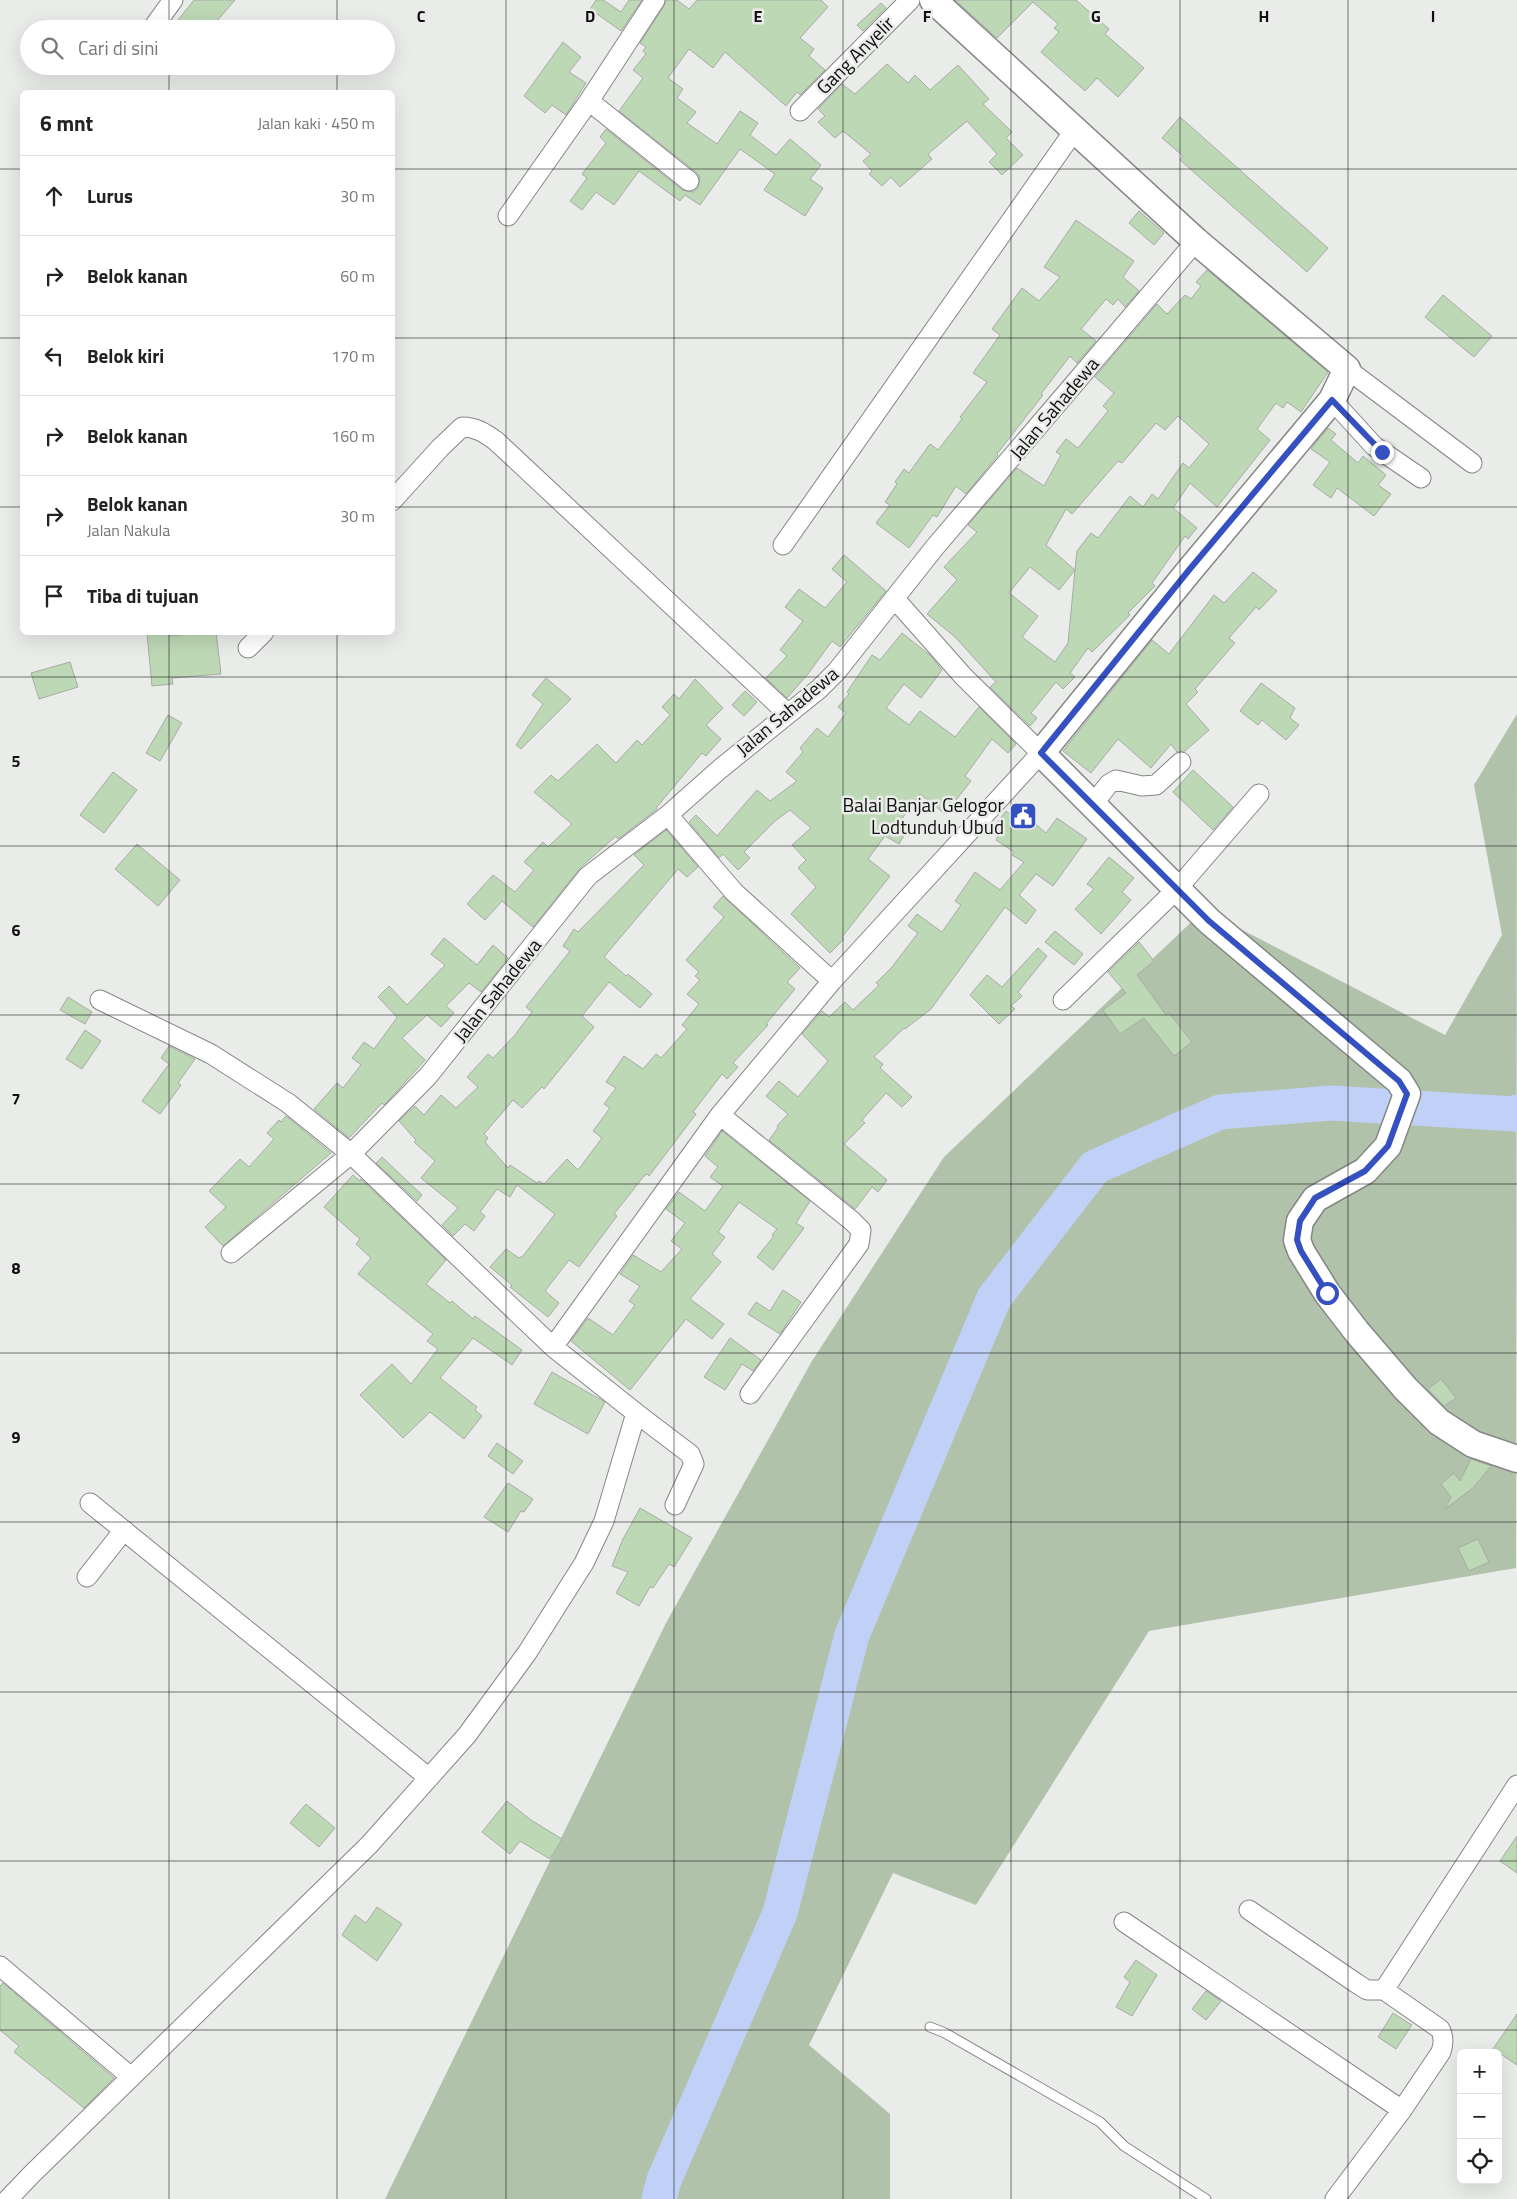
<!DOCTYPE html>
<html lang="id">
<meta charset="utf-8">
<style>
:root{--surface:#fff;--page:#f6f6f6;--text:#222;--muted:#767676;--line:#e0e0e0}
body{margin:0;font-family:"Titillium Web",sans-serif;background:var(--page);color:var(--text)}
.controls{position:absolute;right:15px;bottom:15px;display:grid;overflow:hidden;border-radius:8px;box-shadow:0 5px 20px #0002}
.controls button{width:45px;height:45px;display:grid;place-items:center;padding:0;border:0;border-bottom:1px solid var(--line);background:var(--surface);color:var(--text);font:25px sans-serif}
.stop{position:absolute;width:15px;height:15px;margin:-11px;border:4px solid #3450c1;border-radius:50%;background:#fff}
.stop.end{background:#3450c1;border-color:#fff;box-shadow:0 1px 5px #0008}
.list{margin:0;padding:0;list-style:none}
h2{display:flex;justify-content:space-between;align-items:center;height:65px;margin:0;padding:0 20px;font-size:21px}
h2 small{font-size:16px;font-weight:400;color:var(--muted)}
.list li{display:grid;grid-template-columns:32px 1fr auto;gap:15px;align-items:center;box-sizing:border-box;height:80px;padding:0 20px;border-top:1px solid var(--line)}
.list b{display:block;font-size:19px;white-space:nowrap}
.list p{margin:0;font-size:16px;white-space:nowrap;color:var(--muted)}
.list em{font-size:16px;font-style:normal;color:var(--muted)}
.icon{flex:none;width:28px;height:28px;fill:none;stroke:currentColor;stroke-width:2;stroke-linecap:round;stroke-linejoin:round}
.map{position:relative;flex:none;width:1517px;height:2199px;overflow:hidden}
.search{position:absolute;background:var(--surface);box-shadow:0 5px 20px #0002;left:20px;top:20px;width:375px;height:55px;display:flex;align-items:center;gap:12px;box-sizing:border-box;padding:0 18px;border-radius:28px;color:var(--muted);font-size:19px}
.panel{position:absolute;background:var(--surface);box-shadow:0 5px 20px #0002;left:20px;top:90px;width:375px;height:545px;border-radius:8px}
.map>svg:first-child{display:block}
.green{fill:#b1c2ab}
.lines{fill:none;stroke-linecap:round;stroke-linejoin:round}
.river{stroke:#c1d0f6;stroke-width:35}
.building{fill:#bdd8b5;stroke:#a8aba7;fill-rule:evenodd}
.lane-casing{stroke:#848783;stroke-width:11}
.street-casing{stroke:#848783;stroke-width:21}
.secondary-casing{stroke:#848783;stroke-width:29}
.lane{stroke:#fff;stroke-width:9}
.street{stroke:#fff;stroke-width:19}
.secondary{stroke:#fff;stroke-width:26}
.route{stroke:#3450c1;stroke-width:6}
.grid{fill:none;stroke:#0e0f0e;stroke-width:1;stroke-opacity:0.55}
.labels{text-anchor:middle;stroke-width:5;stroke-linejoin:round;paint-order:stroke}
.street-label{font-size:19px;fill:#0e0f0e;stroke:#e9ece8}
.poi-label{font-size:19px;fill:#0e0f0e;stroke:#e9ece8;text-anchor:end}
.grid-label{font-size:16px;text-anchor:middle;font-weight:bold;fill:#0e0f0e;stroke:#e9ece8;stroke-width:5;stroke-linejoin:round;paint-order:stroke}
</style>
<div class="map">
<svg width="1517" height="2199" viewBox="0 0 1517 2199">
<rect width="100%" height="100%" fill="#e9ece8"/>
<path class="green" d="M1517,714L1516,1568L1149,1631L976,1905L893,1873L809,2045L890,2114V2199H385L666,1623L812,1361L944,1157L1204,910L1445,1035L1502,935L1474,785Z"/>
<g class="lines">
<path class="river" d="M659,2199L664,2180L780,1913L852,1635L994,1298L1095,1167L1220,1112L1331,1103L1514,1114L1517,1112"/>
</g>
<path class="building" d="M194,0H235L210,29H171Z
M596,0H603L621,12L629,0H642L621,31L590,9Z
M666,0H677L689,9L697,0H821L828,7L800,38L814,49L809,56L825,70L800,95L797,92L786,106L725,52L713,68L689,49L668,78L683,89L677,98L696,112L687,123L717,144L740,111L758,123L750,135L776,155L790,139L821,165L810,179L823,188L805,216L764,190L775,174L740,149L700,205L685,195L680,201L639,171L614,205L596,192L582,210L570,201L587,178L582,174L606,143L600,137L606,129L682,190L693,192L698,188L700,177L696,172L619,111L643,78L633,70L646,54L643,51L646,47L640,43L664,6Z
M955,0H1076L1109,29L1105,34L1144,68L1118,97L1097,78L1085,91L1041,52L1059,32L1054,28L1058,24L1033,2L997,38Z
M881,3L886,8L863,31L857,25Z
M563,42L581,57L569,72L586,83L566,115L552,105L545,113L524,96Z
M887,64L908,83L915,75L930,90L958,65L989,99L983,104L1012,132L1006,138L1023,155L1002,175L989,162L997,154L967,121L928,154L932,159L900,187L891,177L882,186L869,174L872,171L863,161L871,154L843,131L835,138L818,122L825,116L818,109L842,84L855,94Z
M1180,117L1328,248L1307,272L1180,160L1183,156L1162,138Z
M1139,211L1164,233L1154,245L1129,223Z
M1076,220L1134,261L1123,277L1139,291L1125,307L1118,299L1113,305L1106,299L1081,329L1096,341L1077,363L1070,356L1041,394L1043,395L997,454L998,455L966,494L956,486L937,517L933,515L909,548L876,523L890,505L885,502L897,484L895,482L904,469L909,473L930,444L938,450L962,419L960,417L987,382L973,373L1000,335L992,329L1022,288L1039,301L1060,277L1044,267Z
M1207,270L1328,372L1301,412L1287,402L1283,408L1276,403L1257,429L1270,440L1217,507L1190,483L1173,508L1197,528L1188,539L1185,536L1152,583L1155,586L1128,613L1130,615L1092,652L1088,648L1070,673L1075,677L1063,689L1056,682L1031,713L1037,718L1030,726L990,687L996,682L955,637L927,614L957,580L944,567L977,532L968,525L1017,468L1044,486L1061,455L1056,452L1066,439L1078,448L1108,411L1103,406L1114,393L1095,377L1157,304L1167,314L1185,295L1191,299L1201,286L1196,282ZM1178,416L1209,444L1189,468L1183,463L1158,499L1152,494L1143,507L1130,496L1098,538L1091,533L1077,551L1075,570L1046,545L1066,509L1072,514L1118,461L1122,463L1156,423L1165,430ZM1030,567L1059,590L1075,570L1068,643L1055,662L1022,637L1038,616L1009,593Z
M1443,295L1492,336L1474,357L1425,317Z
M1328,428L1336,434L1331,440L1358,463L1363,456L1386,475L1378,485L1391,494L1374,516L1337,488L1331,498L1313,485L1330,462L1311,449Z
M844,555L886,591L840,647L832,641L808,674L787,698L766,678L787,656L780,650L803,621L785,607L799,589L825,608L847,582L832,569Z
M1253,572L1277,591L1259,610L1256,607L1229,638L1235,643L1195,689L1198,692L1186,704L1209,730L1185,751L1177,752L1171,744L1151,768L1118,739L1091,773L1063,751L1152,640L1169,654L1214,595L1224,603Z
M168,632L169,636L216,632L221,674L172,678L173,684L152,686L147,634Z
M902,633L931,656L942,670L921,698L904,684L886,708L909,725L920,711L955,737L979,707L1016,744L1008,753L992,739L965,776L971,781L945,814L920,794L901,820L910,825L899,844L885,836L868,859L890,876L842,937L844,939L830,953L791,914L816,887L798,868L806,860L792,845L811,828L790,810L775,821L744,852L750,858L738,870L723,854L719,858L689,822L696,815L717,836L757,790L770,801L797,781L786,772L803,752L800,748L817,728L828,737L846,713L838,707L849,694L847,692L872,655L880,660Z
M70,662L78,687L39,699L31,673Z
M546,678L571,699L521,749L516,745L543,704L532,695Z
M695,679L723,708L706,725L721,739L706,756L702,753L656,808L657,809L618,839L616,836L581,867L533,927L502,901L485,920L467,904L493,875L515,892L534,870L524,862L543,842L548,847L572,824L534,792L551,775L558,781L597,744L616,763L637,740L642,745L670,715L662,707L674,694L679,699Z
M1261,683L1295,708L1290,718L1299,725L1286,740L1262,720L1258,725L1240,711Z
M745,691L757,702L744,716L732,705Z
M168,715L182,723L160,761L146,753Z
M1193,770L1233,807L1213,830L1173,792Z
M113,772L137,790L104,833L80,815Z
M1006,811L1026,827L1032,821L1046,833L1057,818L1087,839L1053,886L1036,874L1019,895L1036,910L1026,924L1005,907L931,1009L905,1029L904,1028L874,1057L883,1064L880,1068L912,1097L902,1107L886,1093L862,1120L865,1123L844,1144L887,1180L878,1192L872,1187L855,1209L769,1140L778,1128L777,1126L788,1114L766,1096L779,1081L798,1097L828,1061L802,1034L822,1011L829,1017L845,1002L853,1010L879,985L876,983L892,967L918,933L908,926L917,914L942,932L961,905L955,901L975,872L1000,890L1024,862L1012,855L1014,852L996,840L1003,829L996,824Z
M666,830L698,867L687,877L678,869L604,957L626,976L628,974L652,994L640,1008L609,982L582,1016L594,1027L544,1089L542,1087L522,1108L513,1100L484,1134L488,1138L485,1142L508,1168L510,1165L537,1183L539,1181L544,1184L567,1159L578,1170L602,1138L593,1131L610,1108L604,1104L616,1088L606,1082L624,1056L643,1069L656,1054L661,1058L687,1029L682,1025L699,1004L687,994L700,980L695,976L699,972L686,960L724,917L713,907L723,896L800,968L787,982L795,989L766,1024L768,1025L733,1063L738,1067L727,1079L722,1074L693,1112L696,1114L649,1176L647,1174L644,1176L614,1214L617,1216L579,1267L569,1260L545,1291L559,1303L548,1317L510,1287L512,1285L490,1267L506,1249L519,1258L523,1256L555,1214L517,1185L510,1197L497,1189L480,1212L485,1216L474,1231L465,1224L453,1236L442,1225L458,1208L421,1178L435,1161L414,1142L416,1140L399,1121L415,1106L424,1115L441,1095L456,1108L478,1087L467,1077L488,1054L493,1058L495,1056L515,1035L532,1012L526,1007L570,951L563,946L574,929L578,932L644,865L634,855Z
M137,844L180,880L158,906L115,869Z
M1109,857L1134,878L1122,892L1131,900L1101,934L1075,909L1094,889L1087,884Z
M1055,931L1083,954L1074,965L1045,942Z
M444,938L477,965L493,945L508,958L481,992L469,983L446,1006L454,1013L441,1027L427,1015L402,1038L425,1060L399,1089L384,1105L382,1103L349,1138L314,1109L337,1083L343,1088L361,1065L352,1058L364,1042L374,1049L396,1019L397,1017L378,997L389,986L407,1005L445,965L431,954Z
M1139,942L1154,961L1137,975L1166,1015L1169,1013L1192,1042L1174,1056L1144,1018L1120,1034L1103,1010L1126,993L1108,972Z
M1038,948L1047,956L1018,992L1022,996L1011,1006L1015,1009L999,1024L970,995L987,975L1002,987Z
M68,997L92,1012L85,1024L60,1010Z
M85,1030L101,1041L82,1069L66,1059Z
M169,1046L195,1059L178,1083L181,1085L160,1114L142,1101L169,1064L161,1058Z
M286,1116L331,1153L223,1246L205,1227L226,1207L209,1191L240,1159L249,1167L274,1139L267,1133L279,1120L281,1122Z
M722,1131L810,1201L796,1223L804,1228L773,1270L757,1257L774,1236L772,1235L777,1229L739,1202L718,1232L725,1237L712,1254L721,1262L690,1299L724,1324L712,1339L686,1319L630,1390L571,1341L588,1318L613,1335L635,1305L629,1301L640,1286L620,1274L633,1255L661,1272L682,1249L671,1241L685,1223L666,1209L679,1192L705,1211L723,1186L710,1177L718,1167L705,1156Z
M382,1157L422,1195L417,1201L376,1163Z
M353,1175L360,1181L361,1179L446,1260L426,1284L450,1303L452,1301L473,1319L475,1316L522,1350L512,1365L473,1338L440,1378L477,1407L475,1410L482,1416L464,1439L430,1412L403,1438L360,1395L392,1364L411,1384L438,1349L427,1341L433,1334L358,1274L371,1258L356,1244L360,1239L324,1207Z
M783,1290L801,1302L780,1334L748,1314L756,1302L770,1311Z
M730,1338L761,1360L753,1371L742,1364L725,1390L704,1377Z
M552,1372L605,1402L588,1434L534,1404Z
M1441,1379L1456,1398L1444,1406L1428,1389Z
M497,1443L523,1461L513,1474L488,1456Z
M1471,1459L1491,1466L1473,1488L1445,1509L1451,1497L1441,1484L1454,1473L1460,1481Z
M508,1483L533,1499L524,1512L521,1511L508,1532L484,1517Z
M640,1508L692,1538L674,1567L669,1564L653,1588L650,1587L639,1606L616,1593L628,1572L612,1566L623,1539Z
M1478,1539L1489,1562L1469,1571L1458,1548Z
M507,1801L531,1820L562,1839L550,1859L520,1841L510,1854L482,1832Z
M306,1804L335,1828L319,1847L290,1823Z
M1517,1836V1873L1500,1861Z
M377,1907L402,1924L377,1961L342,1935L355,1915L366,1923Z
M1136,1960L1157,1975L1132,2016L1116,2007L1130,1982L1124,1977Z
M3,1983L114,2078L84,2108L14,2052L19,2046L0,2030V1986Z
M1206,1991L1221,2001L1206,2020L1192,2009Z
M1393,2013L1412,2025L1396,2049L1378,2037Z
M1517,2014V2065L1493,2049Z"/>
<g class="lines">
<g class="lane-casing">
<path id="lane" d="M930,2027L945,2033L1100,2122L1124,2146L1206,2199"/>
</g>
<g class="street-casing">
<path id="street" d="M152,29L173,0
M589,101L689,181
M800,111L910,0
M508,216L589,101L655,0
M1347,369L1472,463
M1332,400L1374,446L1421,478
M392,501L440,448L462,427C476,427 485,433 496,441L787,713
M783,545L1074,131
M248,648L264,632
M1093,804L1109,784L1116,780L1142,786L1156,785L1181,762
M668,815L734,892L832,981
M1063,1000L1177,889L1259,794
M720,1115L852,1221L861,1230L859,1244L750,1394
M231,1253L351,1154L428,1076L588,876L668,815L720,769L819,689L837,671L935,547L1196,241
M553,1347L720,1115L832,981L1041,753L963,676L895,599
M636,1413L690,1454L694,1464L675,1505
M90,1503L429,1778
M87,1577L124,1530
M1249,1910L1356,1983L1367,1990H1384
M1124,1922L1402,2110
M0,1966L131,2077
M8,2199L32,2174L369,1845L467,1735L527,1653L584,1563L604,1521L636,1413L553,1347L351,1154L288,1103L211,1054L100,1000
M1335,2199L1402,2110L1441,2052C1444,2043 1444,2037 1440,2029L1384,1990L1517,1785"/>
</g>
<g class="secondary-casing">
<path id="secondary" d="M933,0L1196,241L1347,369L1332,400L1189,571L1041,753L1209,921L1399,1081L1407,1094L1388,1146L1365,1171L1315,1199L1300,1221L1297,1240L1301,1251L1327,1293L1357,1332L1405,1388L1439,1422L1473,1444L1517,1459"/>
</g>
<use href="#lane" class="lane"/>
<use href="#street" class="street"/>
<use href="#secondary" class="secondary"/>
</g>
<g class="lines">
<path class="route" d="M1327,1293L1301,1251L1297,1240L1300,1221L1315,1198L1365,1171L1388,1146L1407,1094L1399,1081L1209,921L1041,753L1189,570L1332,400L1382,452"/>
</g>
<path class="grid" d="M169,0V29M337,0V29M506,0V2199M674,0V2199M843,0V2199M1011,0V2199M1180,0V2199M1348,0V2199M169,66V92M337,66V92M0,169H22M392,169H1517M0,338H22M392,338H1517M0,507H22M392,507H1517M169,632V2199M337,632V2199M0,677H1517M0,846H1517M0,1015H1517M0,1184H1517M0,1353H1517M0,1522H1517M0,1692H1517M0,1861H1517M0,2030H1517"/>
<defs>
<g id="civic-square" transform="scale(1.4375)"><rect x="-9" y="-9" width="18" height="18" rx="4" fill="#3450c1" stroke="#e9ece8"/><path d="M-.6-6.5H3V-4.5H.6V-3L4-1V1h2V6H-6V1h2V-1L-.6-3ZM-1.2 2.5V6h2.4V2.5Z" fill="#fff"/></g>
</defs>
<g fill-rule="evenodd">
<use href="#civic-square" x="1023" y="816"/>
</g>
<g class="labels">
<g class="street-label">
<text transform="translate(855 55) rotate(-45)" y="7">Gang Anyelir</text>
<text transform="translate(1054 408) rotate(-50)" y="7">Jalan Sahadewa</text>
<text transform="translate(787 711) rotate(-40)" y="7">Jalan Sahadewa</text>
<text transform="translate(497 990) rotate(-51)" y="7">Jalan Sahadewa</text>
</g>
<g class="poi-label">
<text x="1004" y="812">Balai Banjar Gelogor<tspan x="1004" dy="22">Lodtunduh Ubud</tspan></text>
</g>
</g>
<g class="grid-label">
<text x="421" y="22">C</text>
<text x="590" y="22">D</text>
<text x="758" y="22">E</text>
<text x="927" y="22">F</text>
<text x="1096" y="22">G</text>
<text x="1264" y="22">H</text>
<text x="1433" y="22">I</text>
<text x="16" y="767">5</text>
<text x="16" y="936">6</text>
<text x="16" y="1105">7</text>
<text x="16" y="1274">8</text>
<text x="16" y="1443">9</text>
</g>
</svg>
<div class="controls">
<button>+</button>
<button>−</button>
<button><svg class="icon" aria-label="locate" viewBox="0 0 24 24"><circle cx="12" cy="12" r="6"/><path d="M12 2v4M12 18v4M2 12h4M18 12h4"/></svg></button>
</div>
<div class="stop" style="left:1327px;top:1293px"></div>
<div class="stop end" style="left:1382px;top:452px"></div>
<div class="search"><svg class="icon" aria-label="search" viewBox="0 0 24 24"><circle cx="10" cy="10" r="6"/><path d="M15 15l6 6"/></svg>Cari di sini</div>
<section class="panel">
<h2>6 mnt<small>Jalan kaki · 450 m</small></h2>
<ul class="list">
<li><svg class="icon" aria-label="ahead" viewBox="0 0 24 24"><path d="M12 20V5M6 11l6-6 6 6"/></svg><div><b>Lurus</b></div><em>30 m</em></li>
<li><svg class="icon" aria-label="right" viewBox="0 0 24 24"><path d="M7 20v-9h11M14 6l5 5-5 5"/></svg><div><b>Belok kanan</b></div><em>60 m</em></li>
<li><svg class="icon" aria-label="left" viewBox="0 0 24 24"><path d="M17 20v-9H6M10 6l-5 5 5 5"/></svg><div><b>Belok kiri</b></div><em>170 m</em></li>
<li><svg class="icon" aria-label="right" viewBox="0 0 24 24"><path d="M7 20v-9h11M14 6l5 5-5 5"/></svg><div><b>Belok kanan</b></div><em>160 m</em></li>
<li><svg class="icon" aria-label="right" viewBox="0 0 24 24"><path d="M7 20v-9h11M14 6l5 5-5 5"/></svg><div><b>Belok kanan</b><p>Jalan Nakula</p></div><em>30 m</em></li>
<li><svg class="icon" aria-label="arrive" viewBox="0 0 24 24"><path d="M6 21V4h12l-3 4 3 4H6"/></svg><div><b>Tiba di tujuan</b></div></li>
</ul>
</section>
</div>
